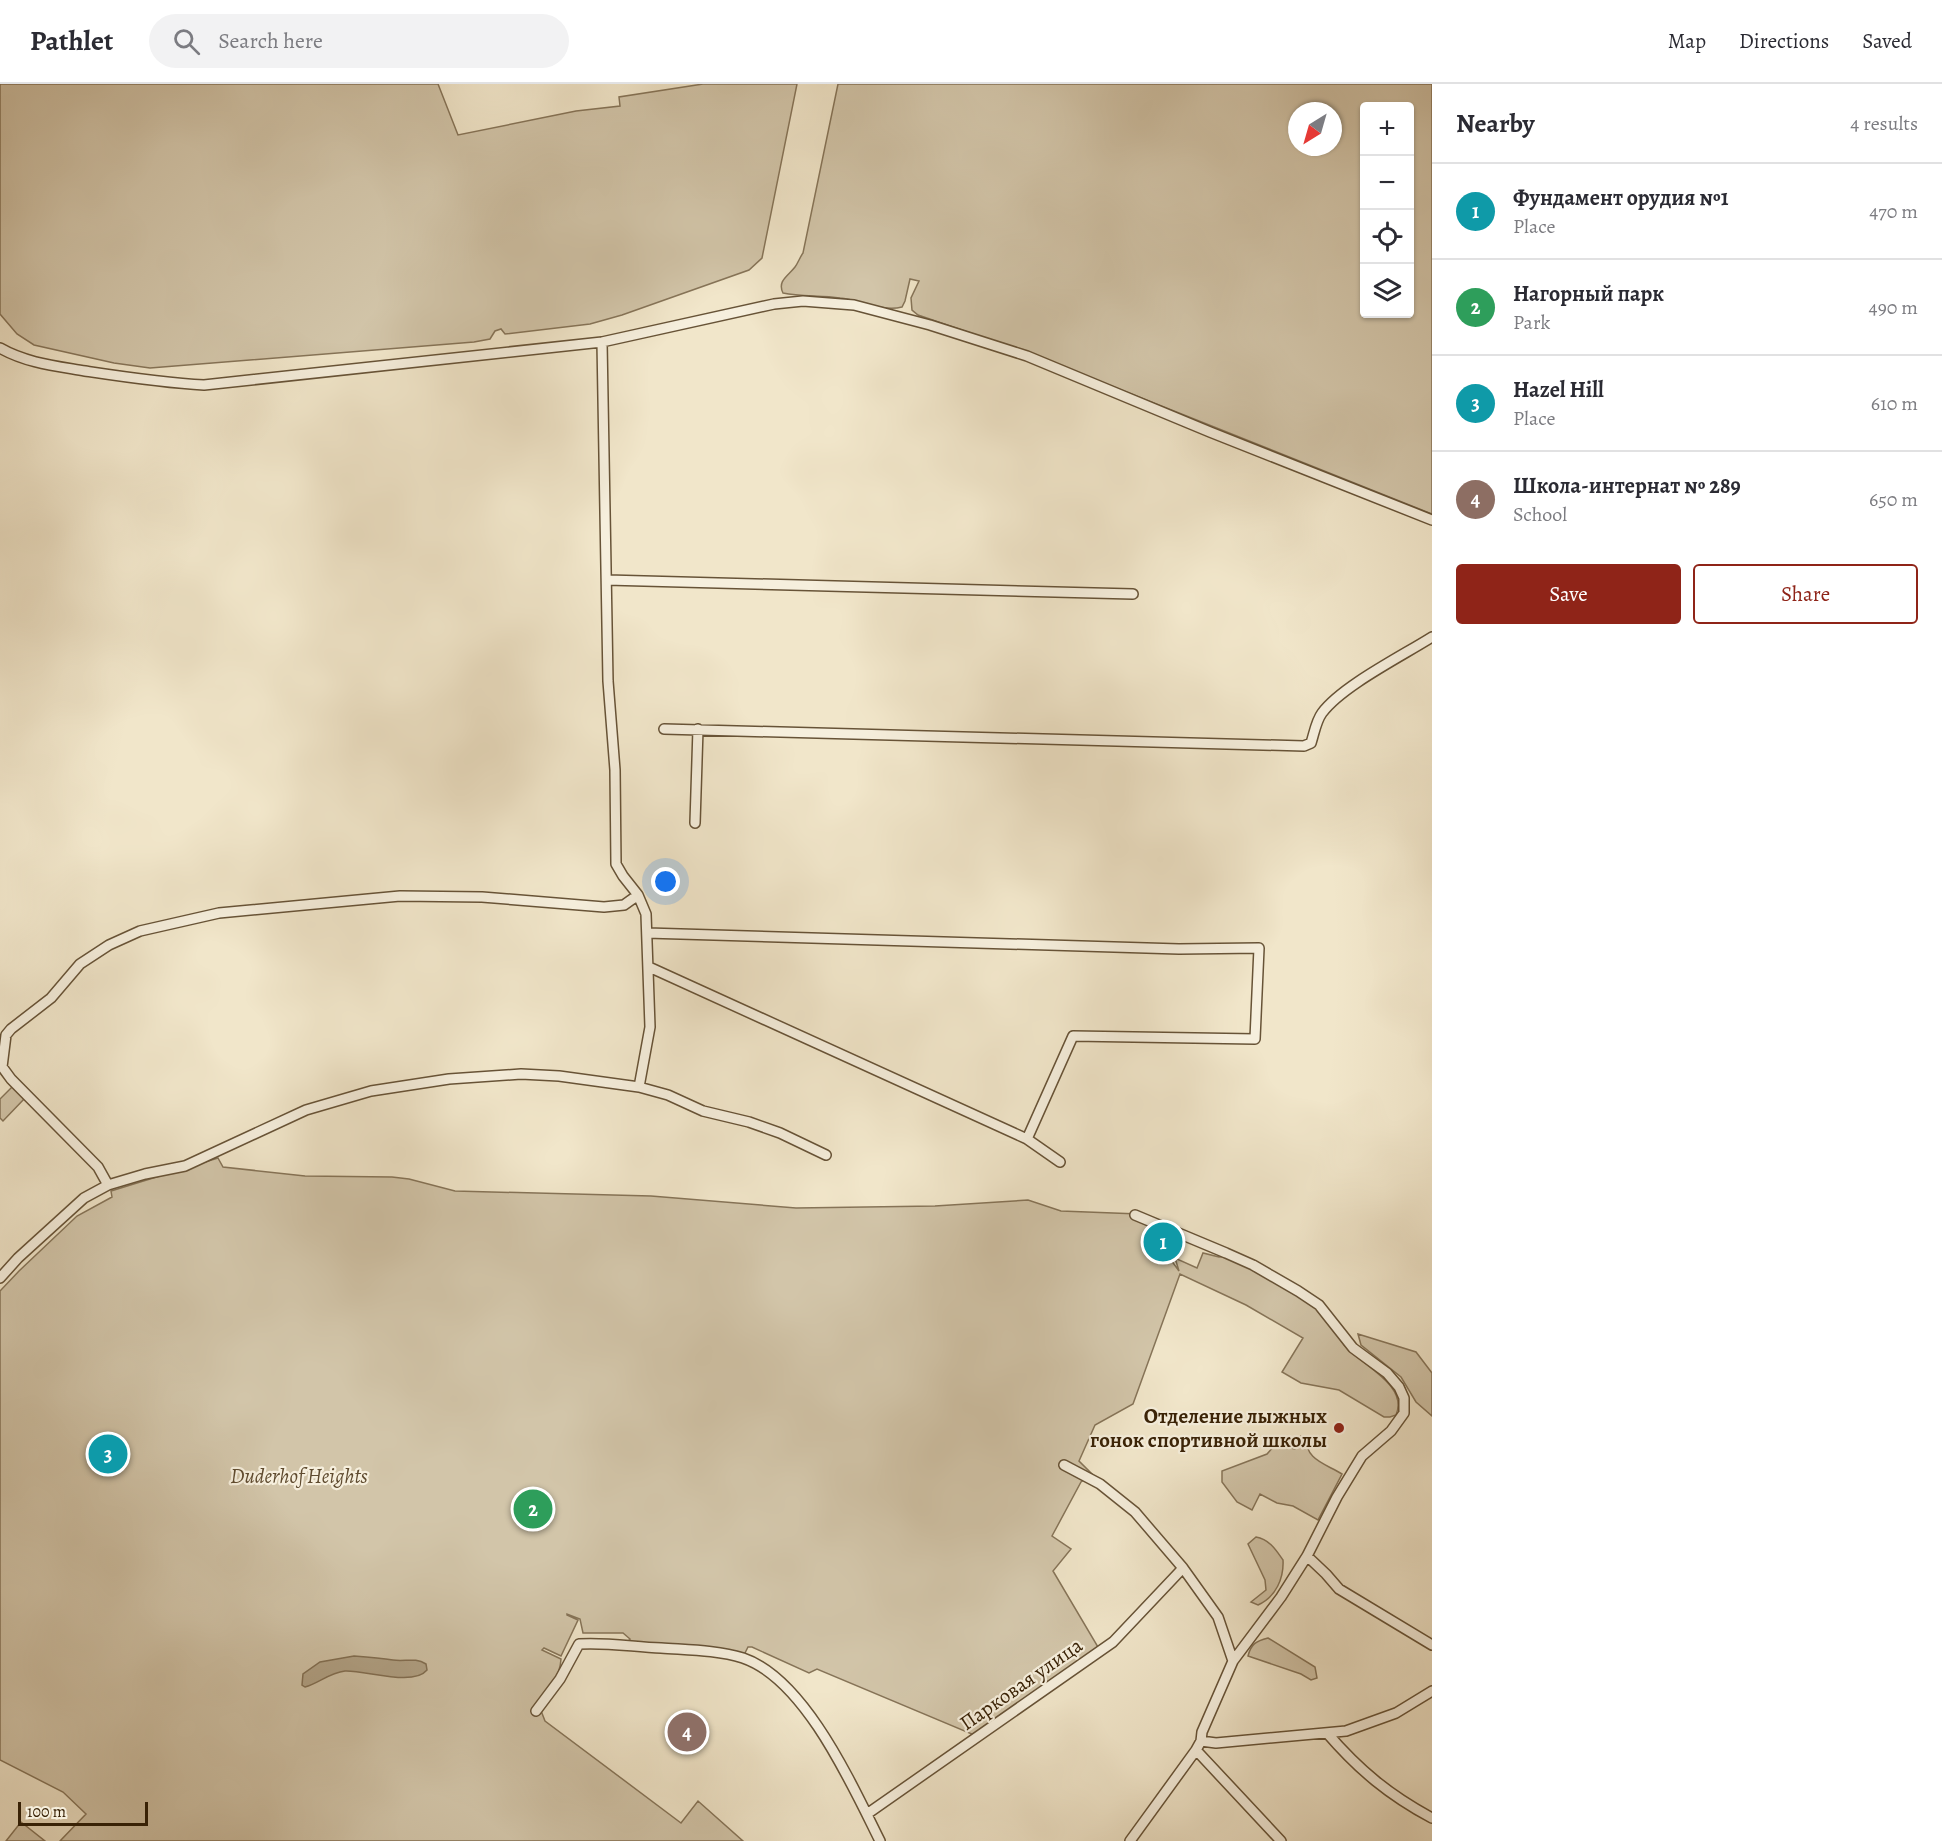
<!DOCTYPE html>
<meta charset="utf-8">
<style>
:root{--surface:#fff;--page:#f2f2f3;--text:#2b2b33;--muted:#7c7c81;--line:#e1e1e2;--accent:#8f2418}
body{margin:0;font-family:Alegreya,serif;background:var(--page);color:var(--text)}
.controls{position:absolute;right:18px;top:18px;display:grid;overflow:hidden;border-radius:6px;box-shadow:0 2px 4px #0004}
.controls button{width:54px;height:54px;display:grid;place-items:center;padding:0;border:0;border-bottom:2px solid var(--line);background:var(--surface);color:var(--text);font:30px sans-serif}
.compass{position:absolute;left:1288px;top:18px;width:54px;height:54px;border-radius:50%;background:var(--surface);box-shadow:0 2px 4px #0004;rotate:217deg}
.scale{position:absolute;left:18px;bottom:15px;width:130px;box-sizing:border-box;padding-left:6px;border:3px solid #392206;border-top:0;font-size:16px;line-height:21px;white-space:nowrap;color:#392206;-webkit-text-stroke:4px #f6efdd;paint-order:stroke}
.you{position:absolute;left:666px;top:798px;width:21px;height:21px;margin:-15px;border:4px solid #fff;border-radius:50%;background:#1a73e8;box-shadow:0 0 0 9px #1a73e833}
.badge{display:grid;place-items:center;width:39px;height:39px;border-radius:50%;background:var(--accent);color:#fff;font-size:20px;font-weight:700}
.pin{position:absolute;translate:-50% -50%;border:3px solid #fff;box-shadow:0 2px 6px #0006}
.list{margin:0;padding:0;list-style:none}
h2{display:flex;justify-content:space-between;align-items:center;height:78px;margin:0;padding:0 24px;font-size:26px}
h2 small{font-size:20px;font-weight:400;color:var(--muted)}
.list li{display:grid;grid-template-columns:39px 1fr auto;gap:18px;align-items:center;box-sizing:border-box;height:96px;padding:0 24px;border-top:2px solid var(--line)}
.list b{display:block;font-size:22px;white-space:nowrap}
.list p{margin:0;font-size:20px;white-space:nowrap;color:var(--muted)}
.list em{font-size:20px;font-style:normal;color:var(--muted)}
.actions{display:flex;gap:12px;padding:18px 24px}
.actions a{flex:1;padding:14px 0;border:2px solid var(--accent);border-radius:6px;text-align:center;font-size:21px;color:var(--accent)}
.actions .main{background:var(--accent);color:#fff}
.icon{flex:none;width:33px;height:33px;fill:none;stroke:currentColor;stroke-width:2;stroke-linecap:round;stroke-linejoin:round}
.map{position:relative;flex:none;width:1432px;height:1757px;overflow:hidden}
header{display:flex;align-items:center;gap:36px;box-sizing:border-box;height:84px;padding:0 30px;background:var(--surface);border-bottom:2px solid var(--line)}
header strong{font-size:28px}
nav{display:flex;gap:33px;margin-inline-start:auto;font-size:21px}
.search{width:420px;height:54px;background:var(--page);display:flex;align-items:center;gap:15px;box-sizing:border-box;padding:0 21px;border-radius:33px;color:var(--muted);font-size:22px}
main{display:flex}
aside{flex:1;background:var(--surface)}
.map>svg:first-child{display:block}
.green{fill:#d2c5a9;stroke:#867458;stroke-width:1.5;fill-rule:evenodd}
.water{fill:#b2a387;stroke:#826f53;stroke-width:1.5}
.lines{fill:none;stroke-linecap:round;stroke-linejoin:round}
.minor-casing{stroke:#675337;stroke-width:12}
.minor{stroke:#f6efdd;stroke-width:9}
.poi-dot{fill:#8f2418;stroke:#f6efdd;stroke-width:2}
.labels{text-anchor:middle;stroke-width:4.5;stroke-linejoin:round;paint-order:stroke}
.poi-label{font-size:21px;font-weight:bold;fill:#392206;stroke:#f6efdd;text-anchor:end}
.park-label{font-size:21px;font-style:italic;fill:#5f4b2f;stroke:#f6efdd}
.street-label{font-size:21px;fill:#392206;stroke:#f6efdd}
</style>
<header>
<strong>Pathlet</strong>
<div class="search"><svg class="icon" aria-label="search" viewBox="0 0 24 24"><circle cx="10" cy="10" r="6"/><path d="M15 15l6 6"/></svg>Search here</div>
<nav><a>Map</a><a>Directions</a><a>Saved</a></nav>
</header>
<main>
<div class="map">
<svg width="1432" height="1757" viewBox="0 0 1432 1757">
<rect width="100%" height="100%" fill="#f1e6ca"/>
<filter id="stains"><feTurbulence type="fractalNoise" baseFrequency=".00333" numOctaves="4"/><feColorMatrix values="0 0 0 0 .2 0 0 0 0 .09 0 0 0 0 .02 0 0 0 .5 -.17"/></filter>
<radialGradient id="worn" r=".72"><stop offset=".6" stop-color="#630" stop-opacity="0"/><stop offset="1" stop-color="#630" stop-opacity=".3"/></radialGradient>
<path class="green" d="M0,0H438L458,51L576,27L620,22L619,13L703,0H797L762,174L749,186L622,231L590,240L505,250L501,245L495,247L490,255L474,258L150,284L114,279L34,261L17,250L0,230Z
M838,0H1432V430L1026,268L918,231L912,226L911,214L919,197L910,195L905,217L902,223C882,228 860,216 840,214C821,211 801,213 783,209C777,197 788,192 795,183C798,179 800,173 803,169ZM1364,22H1410V230H1364ZM1297,27H1333V63H1297Z
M13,1002L25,1014L3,1037L0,1034V1015Z
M218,1074L223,1083L305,1092L392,1093L409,1095L455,1107L651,1112L796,1124L935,1122L1028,1116L1061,1127L1139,1130L1151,1147L1156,1150L1155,1154L1179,1187L1175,1174L1197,1184L1203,1169L1219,1173L1230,1172C1258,1188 1288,1202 1315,1220C1326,1228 1336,1251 1345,1262C1361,1281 1409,1301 1396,1331L1390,1333H1384L1339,1306L1301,1299L1282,1288L1303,1254L1246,1221L1180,1190L1133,1320L1095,1341L1079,1377L1092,1390L1081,1398L1052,1452L1071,1465L1053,1487L1098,1563L974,1651L817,1585L809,1589L752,1563H748L744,1571L625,1561L630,1555L623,1549H583L580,1535L567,1530V1531L578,1536L561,1572L544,1564L542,1566L561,1575C560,1593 549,1606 538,1619L545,1637L681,1739L698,1717L743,1757H60L86,1730L63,1708L0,1676V1207L19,1187L77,1132L112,1113L111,1107Z
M1358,1250L1416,1268L1432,1289V1332L1416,1318L1401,1293L1361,1261Z
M1301,1352H1306C1305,1376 1324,1379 1342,1390L1318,1436L1293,1422L1277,1419L1260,1410L1252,1426L1237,1418L1222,1398V1387L1267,1370L1275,1361L1295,1365Z
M1256,1453C1269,1455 1276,1466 1283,1476C1284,1494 1276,1513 1258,1521L1251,1518L1266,1506L1265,1496L1248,1460Z
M1268,1554L1315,1583L1317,1594L1311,1596L1301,1590L1248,1572C1251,1560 1256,1557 1268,1554Z
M21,1738L45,1757H6Z"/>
<path class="water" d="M354,1572C367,1573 380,1574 393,1576C405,1578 415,1573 426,1580L427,1586C413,1603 366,1586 345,1587C329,1589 319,1599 305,1603L302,1601L303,1590L320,1578Z"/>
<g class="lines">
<g class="minor-casing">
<path id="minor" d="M602,258L608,597L615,686L616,780L623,792L638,811L646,830L650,943L639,1003
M0,264C26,279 56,282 85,287C125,293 164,299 204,301L602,258L774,220L803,217L854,221L930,241L1027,272L1210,348L1432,436
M607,496L1133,510
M664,645L1304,662L1311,659C1314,650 1316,637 1322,629C1342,602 1402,572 1432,553
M695,739L698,645
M647,849L1179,865L1259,864L1255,955L1073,952L1027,1055L649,883
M0,980L11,995L98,1083L108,1101
M2,983L6,951L11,945L51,914L80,880L109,861L140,847L219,829L400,812L482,813L604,823L624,821L638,811
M1027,1055L1060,1078
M0,1194L18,1174L84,1114L108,1101L145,1090L185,1082L306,1026L371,1007L449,995L521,990L559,992L639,1003L668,1011L703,1027L749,1038L780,1049L826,1071
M1064,1381L1100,1400L1135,1428L1183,1484L1218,1533L1233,1577
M1307,1472L1326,1490L1339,1505L1432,1561
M536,1627L560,1595L579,1560C606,1558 634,1563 661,1564C688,1566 717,1566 743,1574C805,1595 852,1701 880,1757
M1327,1649C1359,1686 1389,1711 1432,1734
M1201,1657L1216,1659L1346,1647L1396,1629L1432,1607
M1196,1666L1281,1757
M867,1730L1113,1558L1183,1484
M1130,1757L1196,1666L1201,1657L1202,1648L1233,1577L1281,1513L1307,1472L1337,1413L1362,1372L1391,1347L1404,1329V1314L1399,1303L1387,1289L1353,1264L1319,1221L1298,1207L1253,1181L1226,1169L1135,1131"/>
</g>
<use href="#minor" class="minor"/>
</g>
<circle class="poi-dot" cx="1339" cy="1344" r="6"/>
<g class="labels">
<g class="poi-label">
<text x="1327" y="1339">Отделение лыжных<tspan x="1327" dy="24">гонок спортивной школы</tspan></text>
</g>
<g class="park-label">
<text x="299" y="1399">Duderhof Heights</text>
</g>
<g class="street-label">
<text transform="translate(1021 1600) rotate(-35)" y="7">Парковая улица</text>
</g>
</g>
<rect width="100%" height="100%" filter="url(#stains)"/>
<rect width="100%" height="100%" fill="url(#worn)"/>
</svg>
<div class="controls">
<button>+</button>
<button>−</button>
<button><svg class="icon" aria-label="locate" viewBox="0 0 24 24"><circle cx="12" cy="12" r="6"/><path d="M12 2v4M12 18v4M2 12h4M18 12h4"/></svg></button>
<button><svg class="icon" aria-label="layers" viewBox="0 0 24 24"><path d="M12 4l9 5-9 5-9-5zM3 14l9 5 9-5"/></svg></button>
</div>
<svg class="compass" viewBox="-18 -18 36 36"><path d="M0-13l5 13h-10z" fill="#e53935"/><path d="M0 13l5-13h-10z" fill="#7c7c81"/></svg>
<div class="scale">100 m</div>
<div class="you"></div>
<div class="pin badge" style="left:1163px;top:1158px;background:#0f9aa8">1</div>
<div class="pin badge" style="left:533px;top:1425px;background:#2e9e5b">2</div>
<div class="pin badge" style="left:108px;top:1370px;background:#0f9aa8">3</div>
<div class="pin badge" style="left:687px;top:1648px;background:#8d6e63">4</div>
</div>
<aside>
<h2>Nearby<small>4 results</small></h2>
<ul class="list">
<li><span class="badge" style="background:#0f9aa8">1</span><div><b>Фундамент орудия №1</b><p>Place</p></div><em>470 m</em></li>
<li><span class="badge" style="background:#2e9e5b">2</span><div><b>Нагорный парк</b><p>Park</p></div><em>490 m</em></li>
<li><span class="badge" style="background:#0f9aa8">3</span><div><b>Hazel Hill</b><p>Place</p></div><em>610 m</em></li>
<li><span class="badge" style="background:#8d6e63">4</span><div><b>Школа-интернат № 289</b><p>School</p></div><em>650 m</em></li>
</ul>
<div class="actions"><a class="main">Save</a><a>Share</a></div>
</aside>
</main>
